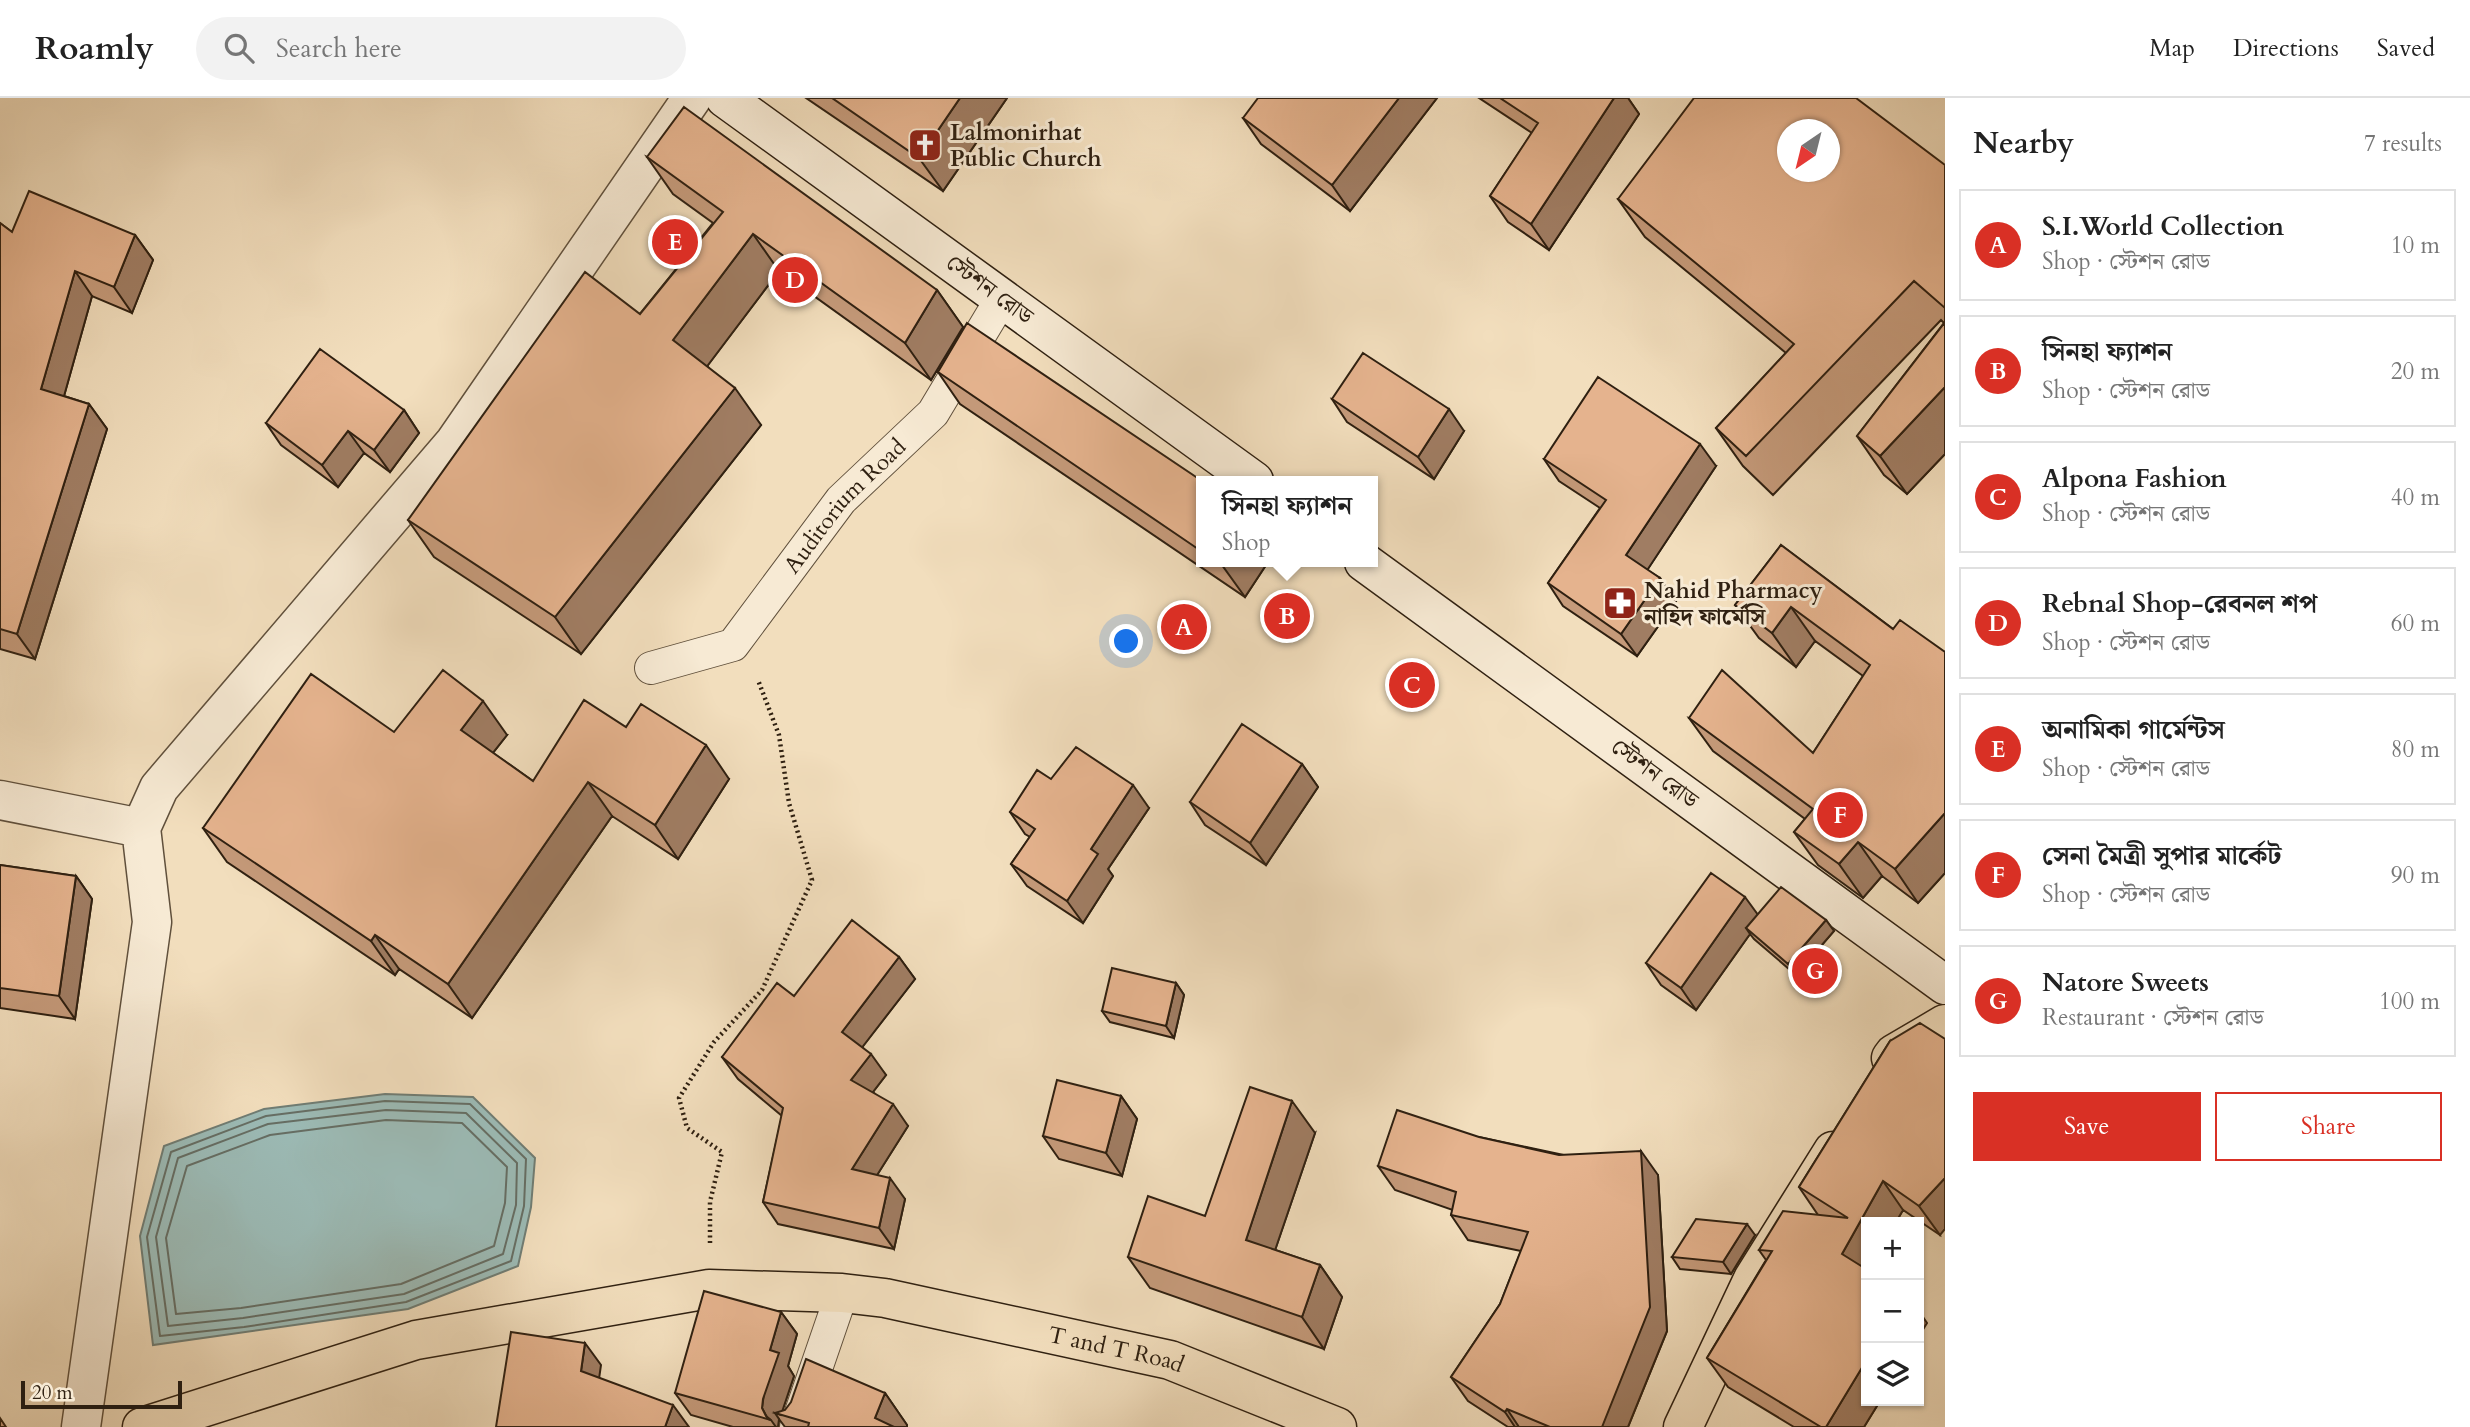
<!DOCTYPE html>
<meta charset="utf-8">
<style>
:root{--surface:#fff;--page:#f2f2f2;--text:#222;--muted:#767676;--line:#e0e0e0;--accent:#d93025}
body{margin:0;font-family:Cardo,"Noto Serif Bengali",serif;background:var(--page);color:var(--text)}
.controls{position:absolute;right:21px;bottom:21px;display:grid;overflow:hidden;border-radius:0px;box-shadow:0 2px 5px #0004}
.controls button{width:63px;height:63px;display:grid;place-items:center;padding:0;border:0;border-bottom:2px solid var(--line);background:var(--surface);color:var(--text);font:35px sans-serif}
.compass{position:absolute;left:1777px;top:21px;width:63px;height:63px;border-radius:50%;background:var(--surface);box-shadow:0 2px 5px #0004;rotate:215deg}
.scale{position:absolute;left:21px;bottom:18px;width:161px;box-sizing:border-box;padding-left:7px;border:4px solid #2f2011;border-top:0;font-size:19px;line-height:24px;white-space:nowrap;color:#2f2011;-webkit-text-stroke:5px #f7ead4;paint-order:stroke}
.you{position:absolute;left:1127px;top:544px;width:24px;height:24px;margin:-18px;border:5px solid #fff;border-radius:50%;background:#1a73e8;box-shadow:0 0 0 10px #1a73e833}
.badge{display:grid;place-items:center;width:46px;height:46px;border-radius:50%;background:var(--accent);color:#fff;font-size:23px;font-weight:700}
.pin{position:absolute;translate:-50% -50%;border:4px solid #fff;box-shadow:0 2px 7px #0006}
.popup{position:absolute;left:1196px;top:378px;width:182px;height:91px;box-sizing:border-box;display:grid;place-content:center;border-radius:0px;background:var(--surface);filter:drop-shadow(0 2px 5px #0005);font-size:23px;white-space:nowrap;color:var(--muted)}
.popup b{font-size:26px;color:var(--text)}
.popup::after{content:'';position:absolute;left:50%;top:100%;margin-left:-14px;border:14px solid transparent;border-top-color:var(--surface)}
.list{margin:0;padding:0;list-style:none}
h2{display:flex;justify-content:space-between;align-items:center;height:91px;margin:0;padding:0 28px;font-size:30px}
h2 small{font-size:23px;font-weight:400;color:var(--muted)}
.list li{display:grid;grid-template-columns:46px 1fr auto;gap:21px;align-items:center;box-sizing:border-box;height:112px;margin:0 14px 14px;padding:0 14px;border:2px solid var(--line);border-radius:0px}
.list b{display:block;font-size:26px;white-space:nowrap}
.list p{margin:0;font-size:23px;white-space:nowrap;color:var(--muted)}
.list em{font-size:23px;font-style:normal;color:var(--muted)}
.actions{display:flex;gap:14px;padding:21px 28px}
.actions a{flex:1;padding:16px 0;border:2px solid var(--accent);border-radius:0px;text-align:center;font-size:24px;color:var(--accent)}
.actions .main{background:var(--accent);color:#fff}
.icon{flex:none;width:38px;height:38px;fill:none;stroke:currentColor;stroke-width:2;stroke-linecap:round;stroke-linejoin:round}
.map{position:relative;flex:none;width:1945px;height:1329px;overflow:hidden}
header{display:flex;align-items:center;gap:42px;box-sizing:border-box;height:98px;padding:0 35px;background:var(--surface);border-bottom:2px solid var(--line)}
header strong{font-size:33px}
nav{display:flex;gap:38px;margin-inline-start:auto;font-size:24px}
.search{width:490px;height:63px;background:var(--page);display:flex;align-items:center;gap:18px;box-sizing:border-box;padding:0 24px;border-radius:38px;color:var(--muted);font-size:26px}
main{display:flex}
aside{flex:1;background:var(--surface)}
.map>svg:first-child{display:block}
.water{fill:#9cbbb6;stroke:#707d74;stroke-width:2}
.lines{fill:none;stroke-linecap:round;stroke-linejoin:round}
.shore{stroke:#666e64;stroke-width:2}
.lane-casing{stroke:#60503c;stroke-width:34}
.street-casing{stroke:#60503c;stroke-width:41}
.secondary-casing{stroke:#2f2011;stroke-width:41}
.primary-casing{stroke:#2f2011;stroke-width:41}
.path{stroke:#2f2011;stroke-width:4.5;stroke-dasharray:2 3.5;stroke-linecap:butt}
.lane{stroke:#f7ead4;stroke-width:32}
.street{stroke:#f7ead4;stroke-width:38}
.secondary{stroke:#f7ead4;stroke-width:38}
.primary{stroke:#f2debd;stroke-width:38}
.wall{fill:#c59a7a;stroke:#2f2011;stroke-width:2}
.shaded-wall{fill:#a07d63;stroke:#2f2011;stroke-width:2}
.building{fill:#e5b38e;stroke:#2f2011;stroke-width:2;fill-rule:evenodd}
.labels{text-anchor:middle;stroke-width:6;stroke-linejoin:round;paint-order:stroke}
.poi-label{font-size:23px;font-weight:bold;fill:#2f2011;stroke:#f7ead4;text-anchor:start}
.street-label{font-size:23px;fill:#2f2011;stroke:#f7ead4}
</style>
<header>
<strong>Roamly</strong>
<div class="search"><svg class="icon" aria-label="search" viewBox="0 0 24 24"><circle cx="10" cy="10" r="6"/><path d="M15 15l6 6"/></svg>Search here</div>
<nav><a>Map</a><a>Directions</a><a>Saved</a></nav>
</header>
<main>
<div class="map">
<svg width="1945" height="1329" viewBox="0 0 1945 1329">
<rect width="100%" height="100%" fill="#f2debd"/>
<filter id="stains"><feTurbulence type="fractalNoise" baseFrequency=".00286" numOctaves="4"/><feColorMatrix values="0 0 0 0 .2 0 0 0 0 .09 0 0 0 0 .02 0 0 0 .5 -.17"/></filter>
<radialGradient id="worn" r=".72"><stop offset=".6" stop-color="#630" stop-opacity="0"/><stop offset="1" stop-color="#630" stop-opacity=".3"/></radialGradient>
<path class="water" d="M385,996L473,999L535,1060L531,1109L518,1168L408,1211L153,1247L140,1138L164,1048L264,1011Z"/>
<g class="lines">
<path class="shore" d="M385,1003L470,1006L526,1061L524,1108L511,1163L406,1204L244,1229L160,1238L147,1139L171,1054L266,1018Z
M386,1012L466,1015L517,1065L516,1107L503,1156L404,1196L243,1220L168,1228L156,1139L178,1060L268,1026Z
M386,1022L462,1025L507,1069L505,1105L494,1148L401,1186L241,1210L176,1216L166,1140L187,1068L270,1037Z"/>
<g class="lane-casing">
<g id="lane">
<path id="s1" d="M651,570L733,547L841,402L933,315L1002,200"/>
<path d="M796,1329L842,1195"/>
</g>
</g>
<g class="street-casing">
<path id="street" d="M0,702L141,730
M81,1329L152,824L141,730L159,690L455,344L692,0"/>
</g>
<g class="secondary-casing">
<path id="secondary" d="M725,0L1254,383
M1364,464L1945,887"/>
</g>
<g class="primary-casing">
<g id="primary">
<path d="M1891,960L1894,956L1945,926"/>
<path id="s2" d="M142,1329L416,1242L709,1191L842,1195L885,1200L1170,1262L1337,1329"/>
<path d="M1683,1329L1753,1181L1833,1053"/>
</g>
</g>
<path class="path" d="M710,1145V1104L722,1054L687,1030L679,1000L714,944L762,892L812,782L789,705L779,637L758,582"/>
<use href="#lane" class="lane"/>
<use href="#street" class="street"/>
<use href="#secondary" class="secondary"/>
<use href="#primary" class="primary"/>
</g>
<path class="wall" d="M806,0H1007L943,93Z
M1437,0L1350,113L1261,46L1243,20Z
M1479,0H1628L1639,16L1549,152L1508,124L1490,98L1532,35Z
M647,59L937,192L963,229L931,282L779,173L707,268L761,327L581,556L434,459L408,422L640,216L713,125L673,96Z
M1945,67V356L1907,396L1884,377L1857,338L1944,225L1941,222L1773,397L1743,368L1716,330L1786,255L1645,139L1618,101Z
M0,125L12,134L135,137L153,162L132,215L92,198L64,298L89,306L107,331L35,561L0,551Z
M938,274L1202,383L1201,464H1268L1245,499L960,306Z
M1332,301L1464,333L1434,381L1347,324Z
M404,312L419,335L390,374L364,355L338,389L281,347L266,325Z
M1544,361L1716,368L1647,472L1660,480L1676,503L1637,558L1563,508L1548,485L1600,410L1559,383Z
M1781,447L1893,531L1945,554V775L1918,805L1882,778L1863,800L1818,767L1794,734L1805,721L1713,653L1689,620L1813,655L1863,578L1815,543L1796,569L1759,540L1735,507Z
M626,629L729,681L678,761L612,718L472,920L399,871L395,877L227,764L203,730L394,634L507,637L493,655L533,683Z
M1302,666L1318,689L1266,767L1205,727L1190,704Z
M1051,681L1149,710L1108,771L1113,778L1083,825L1027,788L1011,766L1030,739L1025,736L1010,714Z
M0,767L76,778L92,801L75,921L0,910Z
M1757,816L1826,822L1834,833L1796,877L1754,841L1750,836L1696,912L1661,887L1646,865Z
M899,859L915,881L862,949L886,977L873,994L908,1028L877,1077L905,1101L894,1151L778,1126L763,1104L782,1018L738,981L722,959L794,898Z
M1176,885L1184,897L1174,940L1110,924L1102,913Z
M1890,943L1940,1137L1903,1112L1896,1124H1866V1303H1880L1864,1329H1794L1728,1289L1707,1260L1766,1162L1759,1152L1818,1117L1799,1089Z
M1121,998L1137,1021L1122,1078L1059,1061L1043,1038Z
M1315,1035L1275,1152L1320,1167L1342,1199L1324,1251L1150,1190L1128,1159L1205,1118Z
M1479,1039L1658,1077L1667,1233L1628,1329H1508L1468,1303L1451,1279L1500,1206L1521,1153L1468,1142L1451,1117L1453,1112L1395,1092L1378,1068Z
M1755,1137L1731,1176L1680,1171L1672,1159Z
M781,1214L797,1236L788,1268L794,1278L782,1313L885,1295L907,1327V1329H785L779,1321L778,1329H733L691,1317L675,1295Z
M0,1320L6,1329H0Z"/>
<path class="shaded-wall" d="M960,0H1007L943,93L919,60Z
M1399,0H1437L1350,113L1332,87Z
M1614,0H1628L1639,16L1549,152L1531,126Z
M753,136L779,173L699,279L673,242Z
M135,137L153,162L132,215L114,189Z
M75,173L92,198L59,316L41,291Z
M937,192L963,229L931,282L905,245Z
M1945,289V356L1907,396L1880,358Z
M735,290L761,327L581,556L555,519Z
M89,306L107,331L35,561L17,536Z
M1449,311L1464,333L1434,381L1418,359Z
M404,312L419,335L390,374L374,352Z
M348,333L364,355L338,389L322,367Z
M1700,346L1716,368L1642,480L1626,457Z
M1225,464H1268L1245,499L1222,467Z
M1660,480L1676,503L1637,558L1621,536Z
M1791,509L1815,543L1796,569L1772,535Z
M483,603L507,637L484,666L461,632Z
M706,647L729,681L678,761L655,727Z
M1302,666L1318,689L1266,767L1250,745Z
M588,684L612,718L472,920L448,886Z
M1133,687L1149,710L1108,771L1113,778L1083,825L1067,803L1091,751Z
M1945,715V775L1918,805L1895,771Z
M1858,744L1882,778L1863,800L1839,766Z
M76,778L92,801L75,921L59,898Z
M1745,799L1761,821L1746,830L1750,836L1696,912L1681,890Z
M1826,822L1834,833L1796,877L1788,866Z
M375,837L399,871L395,877L371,843Z
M899,859L915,881L857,956L842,934Z
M1176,885L1184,897L1174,940L1166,928Z
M871,956L886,977L866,1003L851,982Z
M1121,998L1137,1021L1122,1078L1106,1055Z
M1292,1003L1315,1035L1268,1173L1246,1142Z
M893,1006L908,1028L867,1093L852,1071Z
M1641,1053L1658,1077L1667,1233L1628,1329H1602Z
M890,1080L905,1101L894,1151L879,1130Z
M1945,1080V1131L1940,1137L1919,1108Z
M1883,1083L1903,1112L1896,1124H1866V1178L1842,1156Z
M1747,1126L1755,1137L1731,1176L1723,1164Z
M1320,1167L1342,1199L1324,1251L1302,1219Z
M1919,1213L1927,1225L1919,1238Z
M781,1214L797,1236L788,1268L794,1278L781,1317L775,1315L779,1321L778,1329H776L771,1322L768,1321L762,1310L770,1252Z
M585,1245L601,1267L597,1295L581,1273Z
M1866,1263V1303H1880L1864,1329H1826Z
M885,1295L907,1327V1329H881L875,1320Z
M673,1307L689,1329H665Z
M1507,1311L1519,1329H1515L1505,1314Z"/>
<path class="building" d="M832,0H960L919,60Z
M1258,0H1399L1332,87L1243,20Z
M1500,0H1614L1531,126L1490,98L1538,25Z
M1694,0H1856L1945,67V210L1914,183L1746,358L1716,330L1794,246L1618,101ZM1788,32H1830V74H1788Z
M684,9L937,192L905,245L753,136L673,242L735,290L555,519L408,422L585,174L640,216L723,114L647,59Z
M29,93L135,137L114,189L75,173L41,291L89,306L17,536L0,531V125L12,134Z
M1945,224V289L1880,358L1857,338Z
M967,225L1202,383L1201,453L938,274Z
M320,251L404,312L374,352L348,333L322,367L266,325Z
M1363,255L1449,311L1418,359L1332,301Z
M1598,279L1700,346L1626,457L1660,480L1621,536L1548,485L1606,402L1544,361Z
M1781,447L1893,531L1900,522L1945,554V715L1895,771L1858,744L1839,766L1794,734L1813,711L1689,620L1722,572L1813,655L1870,567L1791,509L1772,535L1735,507Z
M443,572L483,603L461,632L533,683L584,602L626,629L641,606L706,647L655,727L588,684L448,886L375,837L371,843L203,730L311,576L394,634Z
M1242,626L1302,666L1250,745L1190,704Z
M1076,649L1133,687L1091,751L1098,756L1067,803L1011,766L1035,731L1010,714L1037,672L1051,681Z
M0,767L76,778L59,898L0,890Z
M1711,775L1745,799L1681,890L1646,865Z
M1781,789L1826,822L1788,866L1746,830Z
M852,822L899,859L842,934L871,956L851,982L893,1006L852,1071L890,1080L879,1130L763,1104L783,1010L722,959L777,885L794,898Z
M1112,870L1176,885L1166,928L1102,913Z
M1920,925L1945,941V1080L1919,1108L1883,1083L1842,1156L1866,1171V1263L1826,1329H1821L1707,1260L1772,1153L1759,1152L1783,1113L1848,1120L1799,1089L1890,943Z
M1057,982L1121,998L1106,1055L1043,1038Z
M1250,989L1292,1003L1246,1142L1320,1167L1302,1219L1128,1159L1148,1098L1205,1118Z
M1397,1012L1479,1039L1559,1057L1641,1053L1650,1209L1602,1329H1550L1507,1311L1505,1314L1451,1279L1500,1206L1528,1134L1451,1117L1456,1094L1378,1068Z
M1696,1121L1747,1126L1723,1164L1672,1159Z
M704,1193L781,1214L770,1252L779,1255L763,1301L762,1310L766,1318L771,1322L675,1295Z
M511,1234L585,1245L581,1273L673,1307L665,1329H496Z
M806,1261L885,1295L875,1320L894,1329H808L809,1325L775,1315L785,1312L791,1304Z"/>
<defs>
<g id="church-square" transform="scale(1.75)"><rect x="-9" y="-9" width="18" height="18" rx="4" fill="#8f2418" stroke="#f7ead4"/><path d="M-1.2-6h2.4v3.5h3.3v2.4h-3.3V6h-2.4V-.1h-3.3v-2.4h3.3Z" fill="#fff"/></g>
<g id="pharmacy-square" transform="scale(1.75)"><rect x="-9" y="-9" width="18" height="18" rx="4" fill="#8f2418" stroke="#f7ead4"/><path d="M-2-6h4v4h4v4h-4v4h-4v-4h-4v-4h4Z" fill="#fff"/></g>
</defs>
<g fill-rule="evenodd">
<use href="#church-square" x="925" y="47"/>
<use href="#pharmacy-square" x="1620" y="505"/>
</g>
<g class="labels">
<g class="poi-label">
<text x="950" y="42">Lalmonirhat<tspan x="950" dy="26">Public Church</tspan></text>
<text x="1644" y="500">Nahid Pharmacy<tspan x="1644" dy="26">নাহিদ ফার্মেসি</tspan></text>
</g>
<g class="street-label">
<text transform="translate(990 191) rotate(36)" y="8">স্টেশন রোড</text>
<text dy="8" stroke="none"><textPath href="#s1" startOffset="264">Auditorium Road</textPath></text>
<text transform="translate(1655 675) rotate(36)" y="8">স্টেশন রোড</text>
<text dy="8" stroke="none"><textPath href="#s2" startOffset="998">T and T Road</textPath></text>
</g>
</g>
<rect width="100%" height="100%" filter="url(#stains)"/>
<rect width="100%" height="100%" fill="url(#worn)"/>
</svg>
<div class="controls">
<button>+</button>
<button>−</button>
<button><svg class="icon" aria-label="layers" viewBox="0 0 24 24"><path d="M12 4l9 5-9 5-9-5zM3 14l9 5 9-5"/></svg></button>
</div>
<svg class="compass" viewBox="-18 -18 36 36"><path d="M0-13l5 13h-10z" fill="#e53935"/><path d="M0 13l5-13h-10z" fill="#767676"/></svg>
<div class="scale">20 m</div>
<div class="you"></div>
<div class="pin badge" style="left:1184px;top:529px">A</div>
<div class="pin badge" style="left:1287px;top:518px">B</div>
<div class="popup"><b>সিনহা ফ্যাশন</b>Shop</div>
<div class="pin badge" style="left:1412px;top:587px">C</div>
<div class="pin badge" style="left:795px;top:182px">D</div>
<div class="pin badge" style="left:675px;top:144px">E</div>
<div class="pin badge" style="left:1840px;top:717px">F</div>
<div class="pin badge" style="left:1815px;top:873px">G</div>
</div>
<aside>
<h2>Nearby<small>7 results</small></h2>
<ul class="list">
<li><span class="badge">A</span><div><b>S.I.World Collection</b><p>Shop · স্টেশন রোড</p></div><em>10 m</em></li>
<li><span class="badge">B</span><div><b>সিনহা ফ্যাশন</b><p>Shop · স্টেশন রোড</p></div><em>20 m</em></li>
<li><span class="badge">C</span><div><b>Alpona Fashion</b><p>Shop · স্টেশন রোড</p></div><em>40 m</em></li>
<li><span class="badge">D</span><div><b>Rebnal Shop-রেবনল শপ</b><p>Shop · স্টেশন রোড</p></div><em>60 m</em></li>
<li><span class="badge">E</span><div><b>অনামিকা গার্মেন্টস</b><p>Shop · স্টেশন রোড</p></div><em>80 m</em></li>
<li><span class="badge">F</span><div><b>সেনা মৈত্রী সুপার মার্কেট</b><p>Shop · স্টেশন রোড</p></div><em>90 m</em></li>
<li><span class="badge">G</span><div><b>Natore Sweets</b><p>Restaurant · স্টেশন রোড</p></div><em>100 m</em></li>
</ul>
<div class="actions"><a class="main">Save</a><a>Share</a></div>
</aside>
</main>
